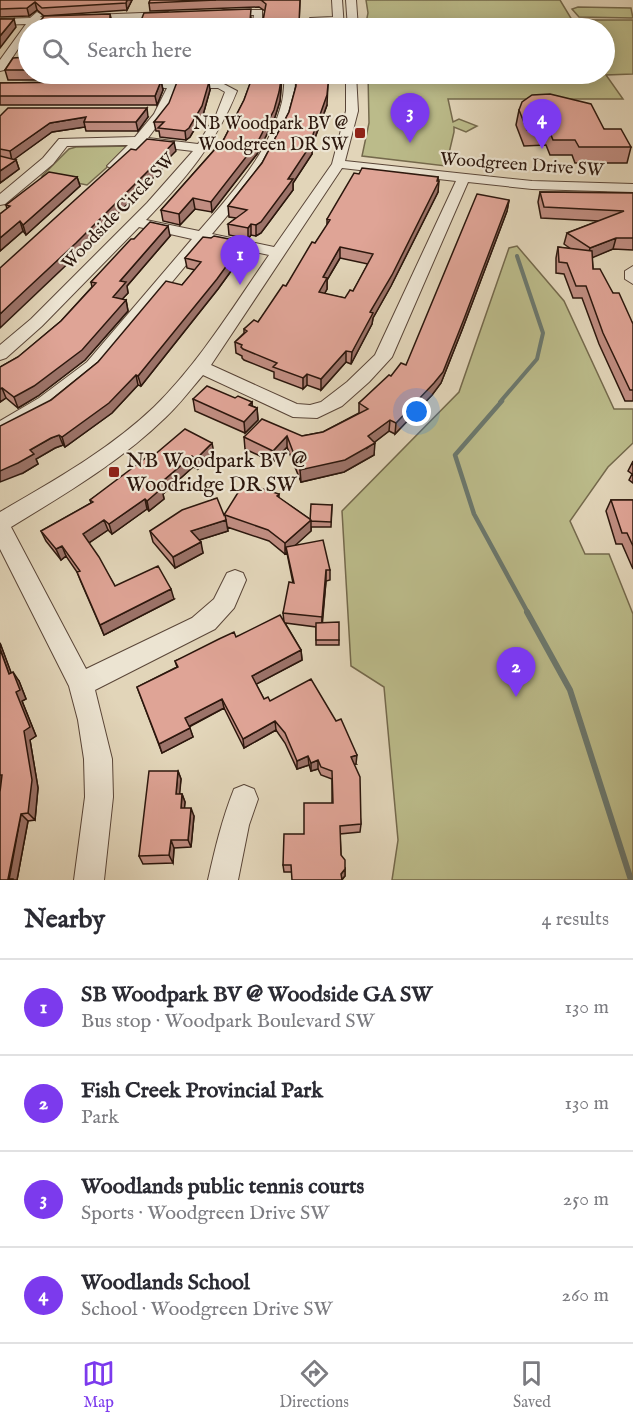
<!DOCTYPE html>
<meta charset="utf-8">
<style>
:root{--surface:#fff;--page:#f2f2f3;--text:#2b2b33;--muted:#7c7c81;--line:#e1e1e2;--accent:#7c3aed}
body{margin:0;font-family:"IM FELL English",serif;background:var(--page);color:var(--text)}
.you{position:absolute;left:417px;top:412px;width:21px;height:21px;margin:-15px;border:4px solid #fff;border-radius:50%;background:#1a73e8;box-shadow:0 0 0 9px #1a73e833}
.badge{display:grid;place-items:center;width:39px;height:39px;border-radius:50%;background:var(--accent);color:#fff;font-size:20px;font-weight:700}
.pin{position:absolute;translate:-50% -50px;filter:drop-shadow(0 2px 3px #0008)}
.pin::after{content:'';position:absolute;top:32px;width:21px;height:18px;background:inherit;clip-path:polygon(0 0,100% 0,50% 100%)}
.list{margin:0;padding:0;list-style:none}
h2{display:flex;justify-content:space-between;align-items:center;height:78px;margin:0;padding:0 24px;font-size:26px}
h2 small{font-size:20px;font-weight:400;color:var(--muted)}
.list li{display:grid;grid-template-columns:39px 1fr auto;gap:18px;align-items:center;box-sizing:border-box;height:96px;padding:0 24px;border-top:2px solid var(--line)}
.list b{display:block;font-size:22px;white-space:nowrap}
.list p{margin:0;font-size:20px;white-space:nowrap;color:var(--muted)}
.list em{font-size:20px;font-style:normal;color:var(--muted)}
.icon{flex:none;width:33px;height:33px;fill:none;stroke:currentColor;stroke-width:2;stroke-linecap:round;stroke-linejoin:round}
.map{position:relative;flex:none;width:633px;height:880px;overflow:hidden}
.search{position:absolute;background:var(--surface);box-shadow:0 3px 15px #0003;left:18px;right:18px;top:18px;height:66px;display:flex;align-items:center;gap:15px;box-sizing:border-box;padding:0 21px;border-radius:33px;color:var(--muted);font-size:22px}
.sheet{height:462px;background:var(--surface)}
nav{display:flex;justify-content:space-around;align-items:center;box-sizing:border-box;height:84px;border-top:2px solid var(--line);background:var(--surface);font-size:16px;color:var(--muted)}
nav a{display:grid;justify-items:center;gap:3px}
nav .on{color:var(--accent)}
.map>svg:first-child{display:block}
.green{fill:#bbbb8a;stroke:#74694c;stroke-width:1.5}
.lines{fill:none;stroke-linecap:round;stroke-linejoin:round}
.stream-far2{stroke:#6b786e;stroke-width:4}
.stream-far1{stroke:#6b786e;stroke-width:4.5}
.stream{stroke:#6b786e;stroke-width:6}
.minor-casing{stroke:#5a4638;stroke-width:2}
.minor{fill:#ece4d2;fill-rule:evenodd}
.wall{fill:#c08d81;stroke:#2c170d;stroke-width:1.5;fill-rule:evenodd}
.shaded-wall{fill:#9c7369;stroke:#2c170d;stroke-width:1.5}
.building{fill:#dfa496;stroke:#2c170d;stroke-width:1.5;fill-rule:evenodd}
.poi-dot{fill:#8f2418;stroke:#ece4d2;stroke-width:2}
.labels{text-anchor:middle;stroke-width:4.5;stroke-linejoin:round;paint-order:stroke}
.far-poi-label{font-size:18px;fill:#2c170d;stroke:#ece4d2;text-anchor:end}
.far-street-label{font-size:18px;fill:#2c170d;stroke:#ece4d2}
.poi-label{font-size:21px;fill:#2c170d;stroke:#ece4d2;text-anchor:start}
</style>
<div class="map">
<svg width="633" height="880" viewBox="0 0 633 880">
<rect width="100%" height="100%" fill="#e2d5b9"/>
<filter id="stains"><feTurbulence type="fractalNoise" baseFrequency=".00333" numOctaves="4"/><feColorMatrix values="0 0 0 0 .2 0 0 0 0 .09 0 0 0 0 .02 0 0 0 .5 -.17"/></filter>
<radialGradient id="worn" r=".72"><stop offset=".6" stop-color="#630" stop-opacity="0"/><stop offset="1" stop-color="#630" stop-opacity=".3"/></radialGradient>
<path class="green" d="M366,0H560L572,20H633V74L606,75L623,99H448L453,122L459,119L477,126L466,132L454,127V132L446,166L362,156L369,123L368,74H604V28H365L368,13Z
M578,7L631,8L633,18L579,17L572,9Z
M131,146L87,185L42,176L69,149L76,147Z
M517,246L564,301L614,409H633V443L608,467L570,521L585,554H609L633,614V880H392L398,840L384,687L351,666L342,511L459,392L509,248Z"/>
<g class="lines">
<path class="stream-far2" d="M500,402L537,359L543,333L517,256"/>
<path class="stream-far1" d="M502,401L455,455L474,514L528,613"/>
<path class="stream" d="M527,612L570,690L631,880"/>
<g class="minor-casing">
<path id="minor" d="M332,0H342L344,28H334V23L310,22V18L333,17Z
M346,0H356L358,28H348Z
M224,10H262V28H252L254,15H221V11Z
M168,12L173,15L171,17L36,23L32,28H28V34L4,70L0,71V60L26,24L0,25V19L30,18L37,12L42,15L40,17Z
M173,74H181V82H220L237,91C217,142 184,181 146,220L199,231C232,193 270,152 282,102C284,93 284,83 285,74H295C295,83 295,93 293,102C281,153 245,195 212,234L274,247L332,164L346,111V74H356L358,111L345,161L532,181L633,184V192L532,189L468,182L392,357L369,382L342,406L317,418L293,417L203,375C191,389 179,405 166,417C120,462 65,494 11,527L86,669L192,618L214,599L227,573L235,570L243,573L246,580L234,608L215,629L95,690L112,759L113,797L104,880H74L85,797L84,759L78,720L69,686L0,549V512C53,481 109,450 154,407C199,363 233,307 269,255L206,241L99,370L53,408L0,437V421L39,398L87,362L192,239L139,227L42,326L6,358L0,360V345L31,319L147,203L193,151L142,145L119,169L114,170L107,166L128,145L67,146L53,164L5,204L0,205V194L43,158L59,139L135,137L154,114L167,88H136L130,85L136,82H170ZM179,88H218L225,92L216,115L198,144L148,138L166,114ZM342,168L456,181L375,355L347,382L321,402L310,405L297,404L211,365Z
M633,266V284L625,279V271Z
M244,785L254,789L258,799L249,825L238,880H208C215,849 222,819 234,789Z"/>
</g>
<use href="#minor" class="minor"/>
</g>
<path class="wall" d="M0,0H132L127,10L44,16L37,10L29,16L0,17Z
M150,0H300L299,24L138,28L251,17V21H263L265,11L259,7L150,11L149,3Z
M28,37V74H172L168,80H8L5,70L27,57H23L20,48Z
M182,74H282V77L280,101L274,120L257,154L212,212L195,209L180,225L163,221L161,210L224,139L244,100L250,84L244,75H213L212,80H183Z
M161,81L163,90L157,105H0V83Z
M296,86L327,105L312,146V154L293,183V190L261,233L256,236L251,235L248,239L229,235L228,224L236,218L229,217L228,206L262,163L289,112Z
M210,90L203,115L190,137L186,140L160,137L159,131H156L154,122Z
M519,110L604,129L631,147L627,163H575L572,155H550L546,145L524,146L516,125Z
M0,116L148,117L138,131H86L85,127L52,132L14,159L16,160L19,169L0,183Z
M77,177L80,186L26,235L23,231L0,251V214L7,209L6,205Z
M438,177V192L391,286L373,318L372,324L351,364L346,362L321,390L307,385L303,389L274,378V372L244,360L242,358V356L236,353L235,342L244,333V329L258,322L286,286L327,226V219ZM340,258L368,264L353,291L345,298L324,294L327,289V280Z
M540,192L633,193V250L613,249L592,257L593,269L613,293L633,324V401H625L599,344L582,298H573L564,274L556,273V258L558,247L571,249L564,244L567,233L599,221L541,218L538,202Z
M509,200L507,211L462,330L441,383L432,395L395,434L389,431L374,442V455L344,472L301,482L287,447L273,462L245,449L244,437L302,436L323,432L359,413V403L391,376L406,365Z
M170,236L127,286L128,293L122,299L126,300L128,311L85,360L38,396L18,408L6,398L0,402V367L18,357L61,321L92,287L91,282L134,239Z
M211,238L239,241L240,251L238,253L239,260L218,289L141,386L138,385L112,413L65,447L63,445L55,448L36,459L38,464L23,473L51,400L98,362L182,285L195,270L187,268L185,258Z
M235,398L252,402V406L257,408L258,420L245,433L195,411L193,399Z
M214,453L198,469L193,467L163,494L164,499L149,511L147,509L112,534L108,530L89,543L115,586L174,599L104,635L81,582L77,572L66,556L61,560L46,541L41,531L91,503L90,500L153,456Z
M633,461V483L629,480L632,474L628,471Z
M279,494V498L310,519L332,505L331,527H311V531L295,545L330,570V580L326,581L322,622L339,640V645H316V627L285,623L301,650L302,660L256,684L264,699L270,701L356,764H354L361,824L360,832L340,834L341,855L345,869V876L342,880L292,872H284L283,865L304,834L332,803V779L321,775L318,769L311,771L309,765L297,769L285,743L276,730L244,748L224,708L189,727L193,737L162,753L137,687L177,667L175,661L236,637L284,622L283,613L293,583L287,553L285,554L269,541L227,527L228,531L199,540L203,553L175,568L153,542L150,531L224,515Z
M611,500H633V569L622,544H616L606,511Z
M0,643L11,673L19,681L26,699L22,701L36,736L30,740L38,788L35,820L28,821L17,880H0L1,786H0Z
M178,771L181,779L179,794H182L185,802L184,808L194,816L191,847L174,848L173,863L143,864L139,856Z"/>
<path class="shaded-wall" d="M127,0H132L127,10L126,3Z
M35,2L37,10L29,16L27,8Z
M110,14L112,22V28H110Z
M14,19L16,27L0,48V36Z
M167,74H172L168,80Z
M282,74L280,101L274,120L257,154L212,212L211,202Z
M161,81L163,90L157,105L155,96Z
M209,82L210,90L203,115L190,137L186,140L185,131Z
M328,83L327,105L312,146V154L293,183V190L261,233L256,236V225L288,179L310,143Z
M147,108L148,117L138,131L136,122Z
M86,117L84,122L85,127L52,132L12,161L10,151L50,123Z
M174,142L176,151L165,162L166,165L79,253L0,328V314Z
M16,160L19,169L0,183V171Z
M77,177L80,186L26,235L23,225Z
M438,177L437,185L439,181L438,192L391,286L373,318L372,324L351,364L352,352L370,312Z
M193,198L195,209L180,225L179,214Z
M509,200L507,211L462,330L441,383L432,395L395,434L396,423Z
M20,221L23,231L0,251V238Z
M251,224V235L248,239V228Z
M168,226L170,236L127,286L128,293L115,307L113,297L120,281Z
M616,238L613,249L587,260L590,248Z
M239,241L240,251L238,253L239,260L218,289L141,386L138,376Z
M340,247V258L327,280V289L319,304V292L323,277Z
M126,300L128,311L85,360L38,396L18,408L14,397Z
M346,351V362L321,390V379Z
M307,374V385L303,389V378Z
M136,375L138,385L112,413L65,447L62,437Z
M2,388L6,398L0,402V389Z
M252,402V413L257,408L258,420L245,433L244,422L249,405Z
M390,420L389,431L367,448L368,436Z
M59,435L63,445L55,448L36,459L38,464L23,473L0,482V471L30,450L51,438Z
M287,436V447L273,462V451Z
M212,443L214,453L198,469L196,459Z
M375,443L374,455L344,472L301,482L300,470Z
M192,456L193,467L163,494L164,499L149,511L147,501L157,486Z
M145,499L147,509L112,534L109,524Z
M104,520L108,530L87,544L83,534Z
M226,520L228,531L193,542L191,531Z
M311,520V531L288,552L286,547L287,553L285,554V543Z
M201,542L203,553L175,568L173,557Z
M62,546L66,556L61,560L56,549Z
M326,570V581L322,628V617Z
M171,589L174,599L104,635L100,625Z
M0,643L15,683L9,674L0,649Z
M301,650L302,660L253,686L252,676Z
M13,672L19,681L26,699L22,701L36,736L30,740L38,788L35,820L28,813L16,692Z
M222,699L224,708L188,727L185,718Z
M275,721L276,730L244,748L243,739Z
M190,728L193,737L162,753L159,744Z
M357,755L356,764L350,766L351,757Z
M308,756L309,765L297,769V761Z
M318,760V769L311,771V763Z
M178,771L181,779L179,802L176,794Z
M182,794L185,802L184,816L181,808Z
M191,808L194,816L191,847L188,840Z
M21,814L28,821L17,880H9Z
M171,840L174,848L173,863L169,855Z
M345,869V876L341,880V874Z"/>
<path class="building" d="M0,0H127L126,3L42,8L35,2L27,8L0,9Z
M150,0H216L149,3Z
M261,0H300L299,24H310V28H138L144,13L251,9L250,21H263L266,4Z
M110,14V28H35L44,16Z
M0,19H14L0,36Z
M28,37V70H5L13,58L27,57V48H20Z
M248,74H282L279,92L274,110L257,143L211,202L193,198L179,214L161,210L224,139L244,100L252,78Z
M296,74H329L327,95L310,143H312L288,179H293L261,222L256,225L251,224L248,228L228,224L247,210L228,206L262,163L289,112L296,86Z
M161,81L155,96H0V83Z
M177,82H209L202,106L189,128L185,131L158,128L164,122H154L169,103Z
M550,94L591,104L604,129H621L631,147H579L575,140H553L549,130H527L519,110L522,102L532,95Z
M8,108H147L136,122H84L86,117L50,123L10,151L0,149V116Z
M147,139L174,142L162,155H164L76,243L0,314V268L131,149L136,150Z
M0,156L16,160L0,171Z
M362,168L438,177L437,181H439L392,275L370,312L373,313L352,352L346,351L321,379L307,374L303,378L273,367L277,363L243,349L241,347L242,345L235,342L247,331L244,329L254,320L258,322L283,285L286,286L312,242L315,243L330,220L327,219L354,173L359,174ZM340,247L373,254L353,291L350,290L345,298L319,292L327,278L323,277Z
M49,172L77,177L23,225L20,221L0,238V214L10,206L6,205Z
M540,192L633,193V238H616L590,248L567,233L624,211L544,207Z
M477,194L509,200L464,319L443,372L434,383L396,423L390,420L368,436L375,443L345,460L300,470L287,436L273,451L244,437L262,419L302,436L323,432L368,409L359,403L389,375L391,376L401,363L406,365Z
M150,222L168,226L120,281L126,282L113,297L126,300L82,350L34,386L14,397L2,388L0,389V367L18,357L61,321L96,283L91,282L131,239H134Z
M214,236L239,241L233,249L238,250L217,279L138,376L136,375L109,403L62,437L59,435L51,438L30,450L34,454L18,463L0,471V426L51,400L98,362L166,281L182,285L201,262L185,258L203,237L211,238Z
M558,247L592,251L593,269H600L613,293H619L633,324V390H630L603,333L586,286H576L567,263L559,262Z
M207,386L235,398L238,396L252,402L249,405L257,408L244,422L193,399Z
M185,429L212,443L196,459L192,456L157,486L161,489L147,501L145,499L109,524L104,520L83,534L99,557L115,586L158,566L171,589L100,625L77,572L80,571L62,546L56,549L41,531L93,502L90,500L151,454L153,456Z
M244,483L279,494L277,496L311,520L285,543L268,530L225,515L226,520L191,531L201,542L173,557L150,531L182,510L217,498L224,515Z
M611,500H633V546L627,533H622Z
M311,504L332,505L331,522L310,521Z
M323,540L330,570H326L322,617L283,613L289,582L294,583L286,547Z
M280,615L301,650L252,676L264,699L268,697L270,701L311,679L336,721L341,719L357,755L351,757L360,777L361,824L340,826L341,855L345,860V869L341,874L342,880H292L291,865H283L284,834H304V803H333L332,771L321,767L318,760L311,763L308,756L297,761L285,733L275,721L243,739L222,699L185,718L190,728L159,744L137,687L178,667L175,661L219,639L234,632L236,637Z
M339,622V640H316V623Z
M0,649L9,674L13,672L20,690L16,692L30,727L24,731L32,780L28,813L21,814L8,879H13V880H0V792L2,775H0Z
M149,771H178L176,794H182L181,808H191L188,840H171L169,855L139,856Z"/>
<g class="poi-dot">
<rect x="354" y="127" width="12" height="12" rx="3"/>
<rect x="108" y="466" width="12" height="12" rx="3"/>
</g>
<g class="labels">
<g class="far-poi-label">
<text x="348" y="129">NB Woodpark BV @<tspan x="348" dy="21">Woodgreen DR SW</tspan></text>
</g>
<g class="far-street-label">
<text transform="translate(522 164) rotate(4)" y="6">Woodgreen Drive SW</text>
<text transform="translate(118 211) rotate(-46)" y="6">Woodside Circle SW</text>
</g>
<g class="poi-label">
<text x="126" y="467">NB Woodpark BV @<tspan x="126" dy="24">Woodridge DR SW</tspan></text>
</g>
</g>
<rect width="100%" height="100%" filter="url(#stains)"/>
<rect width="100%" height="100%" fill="url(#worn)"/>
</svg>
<div class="you"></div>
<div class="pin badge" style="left:240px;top:285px">1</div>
<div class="pin badge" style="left:516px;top:697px">2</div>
<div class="pin badge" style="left:410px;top:143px">3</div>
<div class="pin badge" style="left:542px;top:149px">4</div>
<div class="search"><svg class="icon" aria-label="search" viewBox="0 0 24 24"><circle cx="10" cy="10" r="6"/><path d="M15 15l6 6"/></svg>Search here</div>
</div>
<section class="sheet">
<h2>Nearby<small>4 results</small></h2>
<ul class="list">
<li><span class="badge">1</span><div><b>SB Woodpark BV @ Woodside GA SW</b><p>Bus stop · Woodpark Boulevard SW</p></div><em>130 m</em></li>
<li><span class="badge">2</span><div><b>Fish Creek Provincial Park</b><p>Park</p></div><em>130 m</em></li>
<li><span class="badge">3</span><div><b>Woodlands public tennis courts</b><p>Sports · Woodgreen Drive SW</p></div><em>250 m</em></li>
<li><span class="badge">4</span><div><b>Woodlands School</b><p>School · Woodgreen Drive SW</p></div><em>260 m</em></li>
</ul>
</section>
<nav>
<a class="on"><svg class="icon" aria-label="map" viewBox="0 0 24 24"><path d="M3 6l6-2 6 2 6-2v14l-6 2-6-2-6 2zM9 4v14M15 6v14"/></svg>Map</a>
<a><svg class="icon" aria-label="directions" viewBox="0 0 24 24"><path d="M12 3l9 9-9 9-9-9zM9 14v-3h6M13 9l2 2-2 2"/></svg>Directions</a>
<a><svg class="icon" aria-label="saved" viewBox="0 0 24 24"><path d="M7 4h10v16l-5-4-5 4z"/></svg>Saved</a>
</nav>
